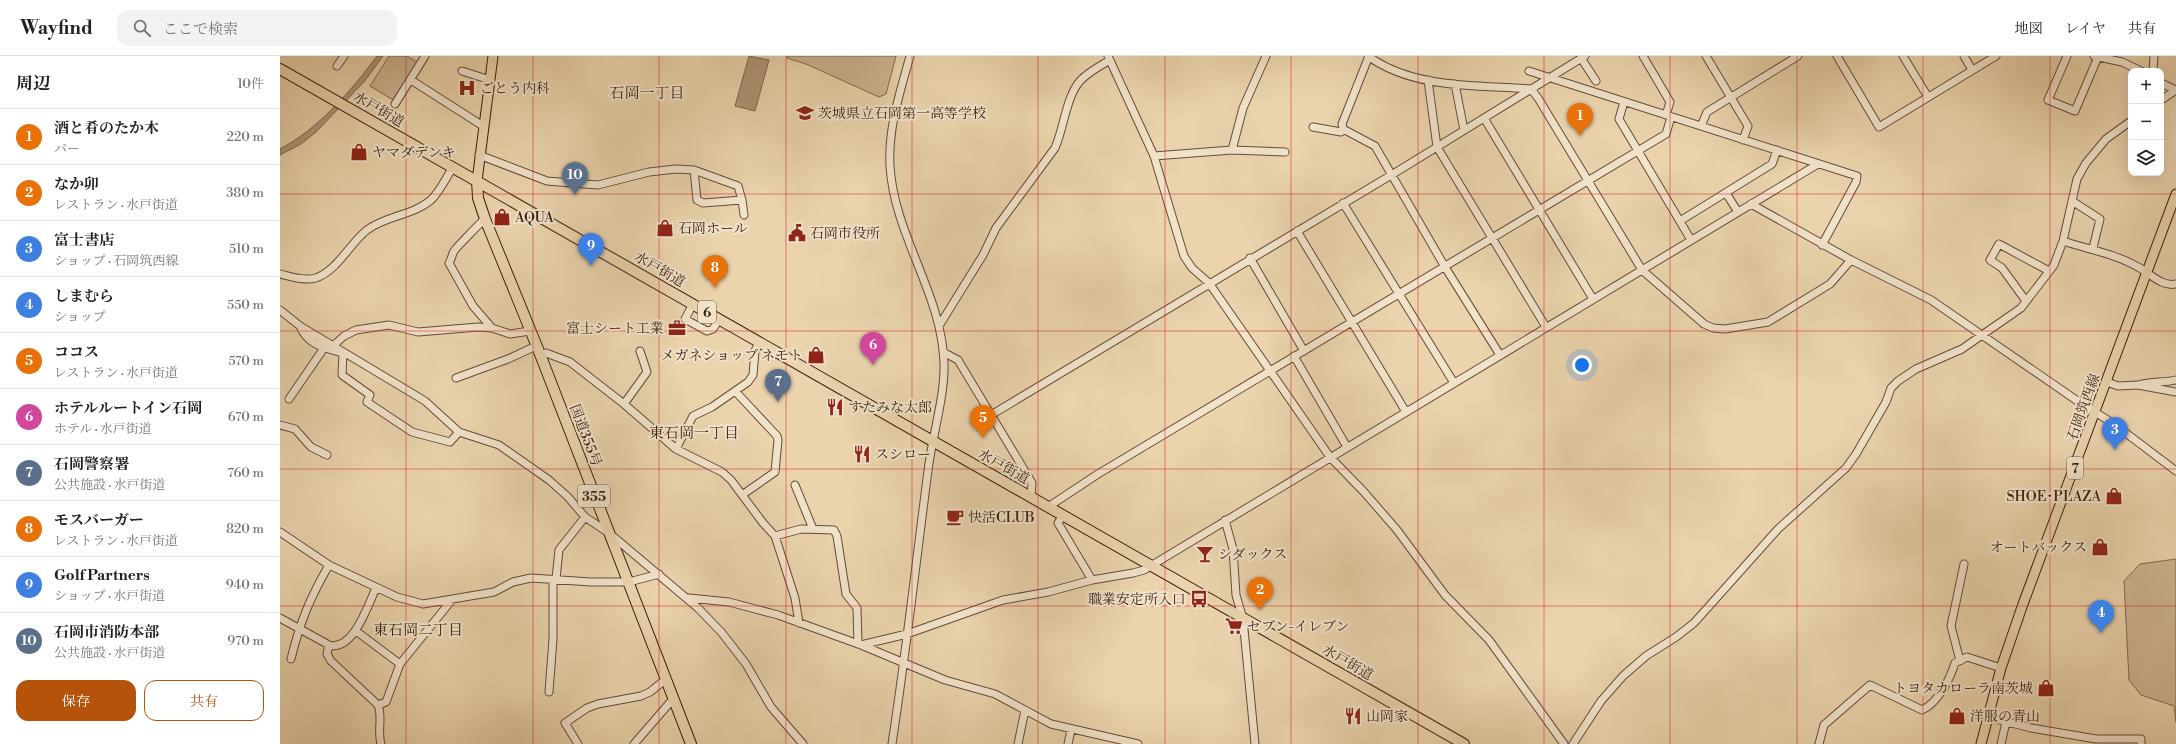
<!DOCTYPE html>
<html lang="ja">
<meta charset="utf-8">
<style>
:root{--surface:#fff;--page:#f2f2f2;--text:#202124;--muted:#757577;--line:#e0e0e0;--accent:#b45309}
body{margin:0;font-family:"Libre Bodoni","Noto Serif JP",serif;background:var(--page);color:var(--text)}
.controls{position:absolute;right:12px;top:12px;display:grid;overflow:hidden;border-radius:8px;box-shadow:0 4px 16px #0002}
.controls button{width:36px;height:36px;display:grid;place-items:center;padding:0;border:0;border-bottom:1px solid var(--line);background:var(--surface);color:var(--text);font:20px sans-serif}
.you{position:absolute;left:1302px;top:309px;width:14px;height:14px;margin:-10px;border:3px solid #fff;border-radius:50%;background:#1a73e8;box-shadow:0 0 0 6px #1a73e833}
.badge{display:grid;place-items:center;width:26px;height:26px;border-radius:50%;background:var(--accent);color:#fff;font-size:13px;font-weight:700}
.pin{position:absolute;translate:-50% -33px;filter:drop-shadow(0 1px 2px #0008)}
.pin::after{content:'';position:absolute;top:21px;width:14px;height:12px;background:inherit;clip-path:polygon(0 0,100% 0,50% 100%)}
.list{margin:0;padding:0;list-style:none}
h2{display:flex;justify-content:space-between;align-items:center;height:52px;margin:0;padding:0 16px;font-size:17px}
h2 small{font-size:13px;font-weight:400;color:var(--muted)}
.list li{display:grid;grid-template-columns:26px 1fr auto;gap:12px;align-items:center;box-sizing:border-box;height:56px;padding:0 16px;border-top:1px solid var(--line)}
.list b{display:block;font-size:15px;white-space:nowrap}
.list p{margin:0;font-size:13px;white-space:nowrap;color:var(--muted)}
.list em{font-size:13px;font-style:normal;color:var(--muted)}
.actions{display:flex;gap:8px;padding:12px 16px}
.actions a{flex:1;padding:9px 0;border:1px solid var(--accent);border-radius:12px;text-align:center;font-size:14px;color:var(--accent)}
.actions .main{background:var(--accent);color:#fff}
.icon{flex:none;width:22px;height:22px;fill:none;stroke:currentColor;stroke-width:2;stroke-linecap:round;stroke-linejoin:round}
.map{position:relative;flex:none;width:1896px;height:688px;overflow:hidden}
header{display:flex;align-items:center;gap:24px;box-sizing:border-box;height:56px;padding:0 20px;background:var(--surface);border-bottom:1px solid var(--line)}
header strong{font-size:19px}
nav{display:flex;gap:22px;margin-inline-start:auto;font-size:14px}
.search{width:280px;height:36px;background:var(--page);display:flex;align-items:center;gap:10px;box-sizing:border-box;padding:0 14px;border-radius:12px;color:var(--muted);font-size:15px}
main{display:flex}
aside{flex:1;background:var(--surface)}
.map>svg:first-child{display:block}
.green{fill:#ccb492;stroke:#836952}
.water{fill:#ae9578;stroke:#80654f}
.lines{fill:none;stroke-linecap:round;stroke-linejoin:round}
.minor-casing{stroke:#664b38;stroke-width:9}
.major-casing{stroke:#3a1e11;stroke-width:11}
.highway-casing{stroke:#3a1e11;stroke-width:12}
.minor{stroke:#f1e2ca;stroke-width:7}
.major{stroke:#ead3ad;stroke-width:9}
.highway{stroke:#ead3ad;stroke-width:10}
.grid{fill:none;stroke:#d62828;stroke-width:1;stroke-opacity:0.55}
.labels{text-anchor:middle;stroke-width:4;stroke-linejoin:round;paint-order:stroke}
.shield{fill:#f1e2ca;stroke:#715948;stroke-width:1}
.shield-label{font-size:13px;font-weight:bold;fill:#3a1e11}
.poi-label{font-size:14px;fill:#3a1e11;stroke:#f1e2ca;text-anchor:start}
.street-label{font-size:14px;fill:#3a1e11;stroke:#f1e2ca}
.neighbourhood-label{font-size:15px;fill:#3a1e11;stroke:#f1e2ca}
</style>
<header>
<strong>Wayfind</strong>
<div class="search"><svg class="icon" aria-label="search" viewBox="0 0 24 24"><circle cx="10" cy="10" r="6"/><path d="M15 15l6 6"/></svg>ここで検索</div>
<nav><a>地図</a><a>レイヤ</a><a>共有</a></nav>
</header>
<main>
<aside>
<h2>周辺<small>10件</small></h2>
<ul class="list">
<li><span class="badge" style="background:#e8710a">1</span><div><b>酒と肴のたか木</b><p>バー</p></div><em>220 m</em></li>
<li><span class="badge" style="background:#e8710a">2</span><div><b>なか卯</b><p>レストラン · 水戸街道</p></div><em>380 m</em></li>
<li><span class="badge" style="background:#3f7fe0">3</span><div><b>富士書店</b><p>ショップ · 石岡筑西線</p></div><em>510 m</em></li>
<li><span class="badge" style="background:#3f7fe0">4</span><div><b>しまむら</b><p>ショップ</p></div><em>550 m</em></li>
<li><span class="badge" style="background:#e8710a">5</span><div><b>ココス</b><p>レストラン · 水戸街道</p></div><em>570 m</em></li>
<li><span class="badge" style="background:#d1479c">6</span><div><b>ホテルルートイン石岡</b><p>ホテル · 水戸街道</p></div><em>670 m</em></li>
<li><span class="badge" style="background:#5c6f8a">7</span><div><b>石岡警察署</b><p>公共施設 · 水戸街道</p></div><em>760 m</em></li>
<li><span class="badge" style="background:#e8710a">8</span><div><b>モスバーガー</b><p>レストラン · 水戸街道</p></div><em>820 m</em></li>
<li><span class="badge" style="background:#3f7fe0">9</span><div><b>Golf Partners</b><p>ショップ · 水戸街道</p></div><em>940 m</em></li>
<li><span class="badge" style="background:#5c6f8a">10</span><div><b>石岡市消防本部</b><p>公共施設 · 水戸街道</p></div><em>970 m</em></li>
</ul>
<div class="actions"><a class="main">保存</a><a>共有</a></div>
</aside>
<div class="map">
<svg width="1896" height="688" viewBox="0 0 1896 688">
<rect width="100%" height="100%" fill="#ead3ad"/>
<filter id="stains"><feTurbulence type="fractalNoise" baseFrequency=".005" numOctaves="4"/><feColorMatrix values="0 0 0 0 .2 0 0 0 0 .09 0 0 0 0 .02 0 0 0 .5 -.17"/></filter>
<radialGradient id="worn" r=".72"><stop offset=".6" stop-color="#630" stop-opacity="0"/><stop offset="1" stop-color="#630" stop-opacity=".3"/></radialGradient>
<path class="green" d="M109,0H127L137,6L113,44L90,30Z
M507,0H616L606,38L599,41L526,8L507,2Z
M1896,503V666L1894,650L1861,639L1849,624L1844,525L1860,508Z"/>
<path class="water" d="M97,0H103L84,26L36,76L21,88L0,99V93C38,73 71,35 97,0Z
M469,0L489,4L475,55L455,50Z"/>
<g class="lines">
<g class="minor-casing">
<path id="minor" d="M828,0L874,100L904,200L912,212L929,227L1050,401L1084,436L1117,474L1165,539L1209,584L1284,688
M1088,0C1133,33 1197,29 1251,33L1258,42L1362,214L1424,268L1433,272L1445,273L1488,266L1550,228L1571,204
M1089,0L1062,68L1063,73L1095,90L1165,211L1220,299
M1363,0L1390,46L1386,59
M1426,0L1468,70L1463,84
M1557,0L1599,71L1716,0
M1623,0L1648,41
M1684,0L1692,14
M1787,0L1768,44L1795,55L1818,1
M1814,0L1842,6L1861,15
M1301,2L1316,25
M57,10L64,0
M182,15L210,24
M1249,15L1577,120L1576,126L1542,189
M1873,15L1874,0
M131,24L203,70
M1148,24L1157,91L1266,271
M1881,27L1896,34
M1175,28L1184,74
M1881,44L1896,34
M1344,46L1339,63L1411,184
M115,48L145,0
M1204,62L1313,243
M1421,70L1427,56L1518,0
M1033,71L1061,76L1063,73
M952,94L963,52L986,0
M199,99L267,125L318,129L369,116L396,113L414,114L417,144L423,147L462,144L464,159
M874,100L952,94L1005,96
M414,114L458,130L462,144
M1446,137L1458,156
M1792,145L1820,163L1813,192
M1063,147L1174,327
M1471,148L1571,204L1651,244L1799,346L1834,368L1896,415
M205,163C202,165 176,192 174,195C172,199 171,204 169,207L193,250L212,272
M1400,165L1492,108L1497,94
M1017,175L1126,356
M1783,185C1807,193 1836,198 1858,211C1870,217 1881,231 1896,228
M970,202L1024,295
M0,218C12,221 24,225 36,222C58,214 70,187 87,174C107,159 132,160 151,144C160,135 166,122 173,111
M1746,245L1722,212L1710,204L1719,188L1769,215
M413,248L405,263L427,275L433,273L439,263
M0,254L20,270L145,345L179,376L219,389L269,424L288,441L305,461L329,477L418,552L442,577L466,608L491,651L523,688
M20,270C27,289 45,292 63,297L62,319L90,339L87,346L132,376L170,386L179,376
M659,270L703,199L716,172L775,92C784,72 786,41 800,25C808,16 820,10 830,4
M54,289L64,280L76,274L109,269L138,276L198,271L212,272L230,278L250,275
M663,296L678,304L752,427L751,441
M260,298L266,297L290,306L344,348L396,393L442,416L451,424L483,467L495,480L515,542L519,567
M1014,300L1067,391
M176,322L228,303L256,290
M1827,326L1838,330L1858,329L1896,336
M1859,329C1871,325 1884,327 1896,324
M455,335L497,380L498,384L495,416L462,439
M9,343L44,292
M344,348L367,316L360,295
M711,359L1113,118L1305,0
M0,369L15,373L31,391L47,399
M396,393L413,360L432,351L468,326L473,319L475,295L479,286
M515,429L533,473
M768,451L818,418L1386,78L1391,61
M783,459L778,467L812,524
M945,464L953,493L956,539L963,563L975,688
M0,476L49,509L117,541L143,548L214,536L233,526L251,522L311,526H349L379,518
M495,480L521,473L554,474L557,480L566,538L577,552L578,588
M276,523L279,494L305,461
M409,542L449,546L498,559L581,589L665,624L715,638L771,668L858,688
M0,562L49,589C73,596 88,549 96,532
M76,575L120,608
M49,589L47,598L51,605L98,649C103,661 97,675 101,688
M581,589L627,578L723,544L768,536L812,524L853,517L864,514L1538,108
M11,603C20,566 30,542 49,509
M1680,605L1671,570L1684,508
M269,636L273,583V523
M98,649L106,646L120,608L171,545
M1708,661L1751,672L1816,683H1861V688
M298,688L285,667L307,652L318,648L361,640L370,636L386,623
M354,688L393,643
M612,688C626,597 636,506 648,415C652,380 665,341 664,307C662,238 614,179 610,110C608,71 620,37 630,0
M738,688L745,654
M788,688L791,674
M1293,688L1321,645L1343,620L1366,600L1396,581L1414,567L1498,473L1566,412L1576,398L1606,346L1611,332L1618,325L1636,313L1682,293L1741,252L1774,209L1783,185L1797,123L1806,107L1826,83L1851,65
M1539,688L1544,669L1590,629L1642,654C1658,647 1670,623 1675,607L1687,601L1721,612
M1721,688L1726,666"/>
</g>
<g class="major-casing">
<path id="major" d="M197,125L213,0
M1701,688L1721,612L1743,548L1896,138"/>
</g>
<g class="highway-casing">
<path id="highway" d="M0,13L1184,688
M197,125L198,142L205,163L260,298L411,688"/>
</g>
<use href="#minor" class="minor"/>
<use href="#major" class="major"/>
<use href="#highway" class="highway"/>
</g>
<path class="grid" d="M126,0V688M253,0V688M379,0V688M506,0V688M632,0V688M758,0V688M885,0V688M1011,0V688M1138,0V688M1264,0V688M1390,0V688M1517,0V688M1643,0V688M1770,0V688M0,138H1896M0,275H1896M0,413H1896M0,550H1896"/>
<defs>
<g id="hospital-bare" transform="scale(1.38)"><path d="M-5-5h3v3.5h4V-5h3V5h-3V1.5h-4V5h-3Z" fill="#8f2418" stroke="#f1e2ca" stroke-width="2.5" paint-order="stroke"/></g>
<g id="school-bare" transform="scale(1.38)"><path d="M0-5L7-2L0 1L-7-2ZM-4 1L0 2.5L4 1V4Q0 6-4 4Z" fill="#8f2418" stroke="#f1e2ca" stroke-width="2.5" paint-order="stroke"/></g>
<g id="shop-bare" transform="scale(1.38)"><path d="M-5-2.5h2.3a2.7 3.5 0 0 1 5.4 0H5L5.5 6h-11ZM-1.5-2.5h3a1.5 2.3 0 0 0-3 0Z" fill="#8f2418" stroke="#f1e2ca" stroke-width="2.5" paint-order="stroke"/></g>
<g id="civic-bare" transform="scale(1.38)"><path d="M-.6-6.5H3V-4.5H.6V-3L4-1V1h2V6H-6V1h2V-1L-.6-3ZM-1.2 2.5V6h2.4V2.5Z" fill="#8f2418" stroke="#f1e2ca" stroke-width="2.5" paint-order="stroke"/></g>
<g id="office-bare" transform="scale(1.38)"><path d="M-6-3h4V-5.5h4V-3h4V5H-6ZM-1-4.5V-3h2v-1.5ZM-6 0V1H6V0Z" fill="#8f2418" stroke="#f1e2ca" stroke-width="2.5" paint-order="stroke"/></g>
<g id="restaurant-bare" transform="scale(1.38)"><path d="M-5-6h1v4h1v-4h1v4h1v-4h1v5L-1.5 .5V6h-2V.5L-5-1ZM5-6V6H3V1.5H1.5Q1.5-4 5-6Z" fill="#8f2418" stroke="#f1e2ca" stroke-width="2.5" paint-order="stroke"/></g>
<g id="cafe-bare" transform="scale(1.38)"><path d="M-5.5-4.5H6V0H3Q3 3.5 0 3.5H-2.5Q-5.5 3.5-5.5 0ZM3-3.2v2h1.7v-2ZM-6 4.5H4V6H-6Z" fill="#8f2418" stroke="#f1e2ca" stroke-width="2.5" paint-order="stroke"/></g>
<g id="bar-bare" transform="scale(1.38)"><path d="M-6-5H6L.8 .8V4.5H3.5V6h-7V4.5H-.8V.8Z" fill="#8f2418" stroke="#f1e2ca" stroke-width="2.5" paint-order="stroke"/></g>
<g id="bus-bare" transform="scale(1.38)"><path d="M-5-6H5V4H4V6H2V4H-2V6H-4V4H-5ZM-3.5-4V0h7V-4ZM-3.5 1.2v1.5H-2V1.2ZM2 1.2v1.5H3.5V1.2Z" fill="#8f2418" stroke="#f1e2ca" stroke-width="2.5" paint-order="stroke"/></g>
<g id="supermarket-bare" transform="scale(1.38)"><path d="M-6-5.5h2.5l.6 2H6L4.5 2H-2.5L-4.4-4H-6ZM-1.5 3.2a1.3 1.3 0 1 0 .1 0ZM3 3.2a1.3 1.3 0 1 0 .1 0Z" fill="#8f2418" stroke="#f1e2ca" stroke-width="2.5" paint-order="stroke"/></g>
</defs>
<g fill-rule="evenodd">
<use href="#hospital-bare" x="187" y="32"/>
<use href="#school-bare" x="525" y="57"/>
<use href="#shop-bare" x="79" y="96"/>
<use href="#shop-bare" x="222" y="161"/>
<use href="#shop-bare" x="385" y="172"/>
<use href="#civic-bare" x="517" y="177"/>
<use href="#office-bare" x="397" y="272"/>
<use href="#shop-bare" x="536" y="299"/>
<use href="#restaurant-bare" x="555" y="351"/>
<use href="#restaurant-bare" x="582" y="398"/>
<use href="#shop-bare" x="1834" y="440"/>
<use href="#cafe-bare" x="675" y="461"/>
<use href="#shop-bare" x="1820" y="491"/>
<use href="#bar-bare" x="925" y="498"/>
<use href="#bus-bare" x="919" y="543"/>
<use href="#supermarket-bare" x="954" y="570"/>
<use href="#shop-bare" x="1766" y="632"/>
<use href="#restaurant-bare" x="1073" y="660"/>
<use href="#shop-bare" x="1677" y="660"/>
</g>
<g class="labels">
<g class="shield">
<rect x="418" y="245" width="18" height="22" rx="3"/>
<rect x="1787" y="401" width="16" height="22" rx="3"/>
<rect x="298" y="429" width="32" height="22" rx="3"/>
</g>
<g class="shield-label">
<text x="427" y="261">6</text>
<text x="1795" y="417">7</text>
<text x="314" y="445">355</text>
</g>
<g class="poi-label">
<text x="200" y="37">ごとう内科</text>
<text x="538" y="62">茨城県立石岡第一高等学校</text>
<text x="92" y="101">ヤマダデンキ</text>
<text x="235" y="166">AQUA</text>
<text x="398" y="177">石岡ホール</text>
<text x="530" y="182">石岡市役所</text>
<text x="384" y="277" text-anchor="end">富士シート工業</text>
<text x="523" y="304" text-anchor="end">メガネショップ ネモト</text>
<text x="568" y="356">すたみな太郎</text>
<text x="595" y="403">スシロー</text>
<text x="1821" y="445" text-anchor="end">SHOE･PLAZA</text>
<text x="688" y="466">快活CLUB</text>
<text x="1807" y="496" text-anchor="end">オートバックス</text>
<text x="938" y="503">シダックス</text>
<text x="906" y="548" text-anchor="end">職業安定所入口</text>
<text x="967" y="575">セブン-イレブン</text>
<text x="1753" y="637" text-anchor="end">トヨタカローラ南茨城</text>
<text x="1086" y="665">山岡家</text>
<text x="1690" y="665">洋服の青山</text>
</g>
<g class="street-label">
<text transform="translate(99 53) rotate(30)" y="5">水戸街道</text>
<text transform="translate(380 213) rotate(30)" y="5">水戸街道</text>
<text transform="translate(1803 351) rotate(-70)" y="5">石岡筑西線</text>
<text transform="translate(306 379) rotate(69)" y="5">国道355号</text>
<text transform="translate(724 410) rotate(29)" y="5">水戸街道</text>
<text transform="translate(1068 606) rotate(30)" y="5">水戸街道</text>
</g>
<g class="neighbourhood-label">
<text x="367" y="42">石岡一丁目</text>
<text x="414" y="382">東石岡一丁目</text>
<text x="138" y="579">東石岡二丁目</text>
</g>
</g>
<rect width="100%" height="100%" filter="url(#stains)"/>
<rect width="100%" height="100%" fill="url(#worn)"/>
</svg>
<div class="controls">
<button>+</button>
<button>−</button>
<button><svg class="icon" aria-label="layers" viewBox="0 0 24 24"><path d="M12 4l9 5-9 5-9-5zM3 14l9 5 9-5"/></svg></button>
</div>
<div class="you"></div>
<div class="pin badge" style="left:1300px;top:80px;background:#e8710a">1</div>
<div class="pin badge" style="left:980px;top:554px;background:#e8710a">2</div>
<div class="pin badge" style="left:1835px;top:394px;background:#3f7fe0">3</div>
<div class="pin badge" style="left:1821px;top:577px;background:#3f7fe0">4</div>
<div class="pin badge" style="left:703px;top:382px;background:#e8710a">5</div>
<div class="pin badge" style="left:593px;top:309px;background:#d1479c">6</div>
<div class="pin badge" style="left:498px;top:346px;background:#5c6f8a">7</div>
<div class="pin badge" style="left:435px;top:232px;background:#e8710a">8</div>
<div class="pin badge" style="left:311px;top:210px;background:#3f7fe0">9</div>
<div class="pin badge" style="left:295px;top:139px;background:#5c6f8a">10</div>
</div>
</main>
